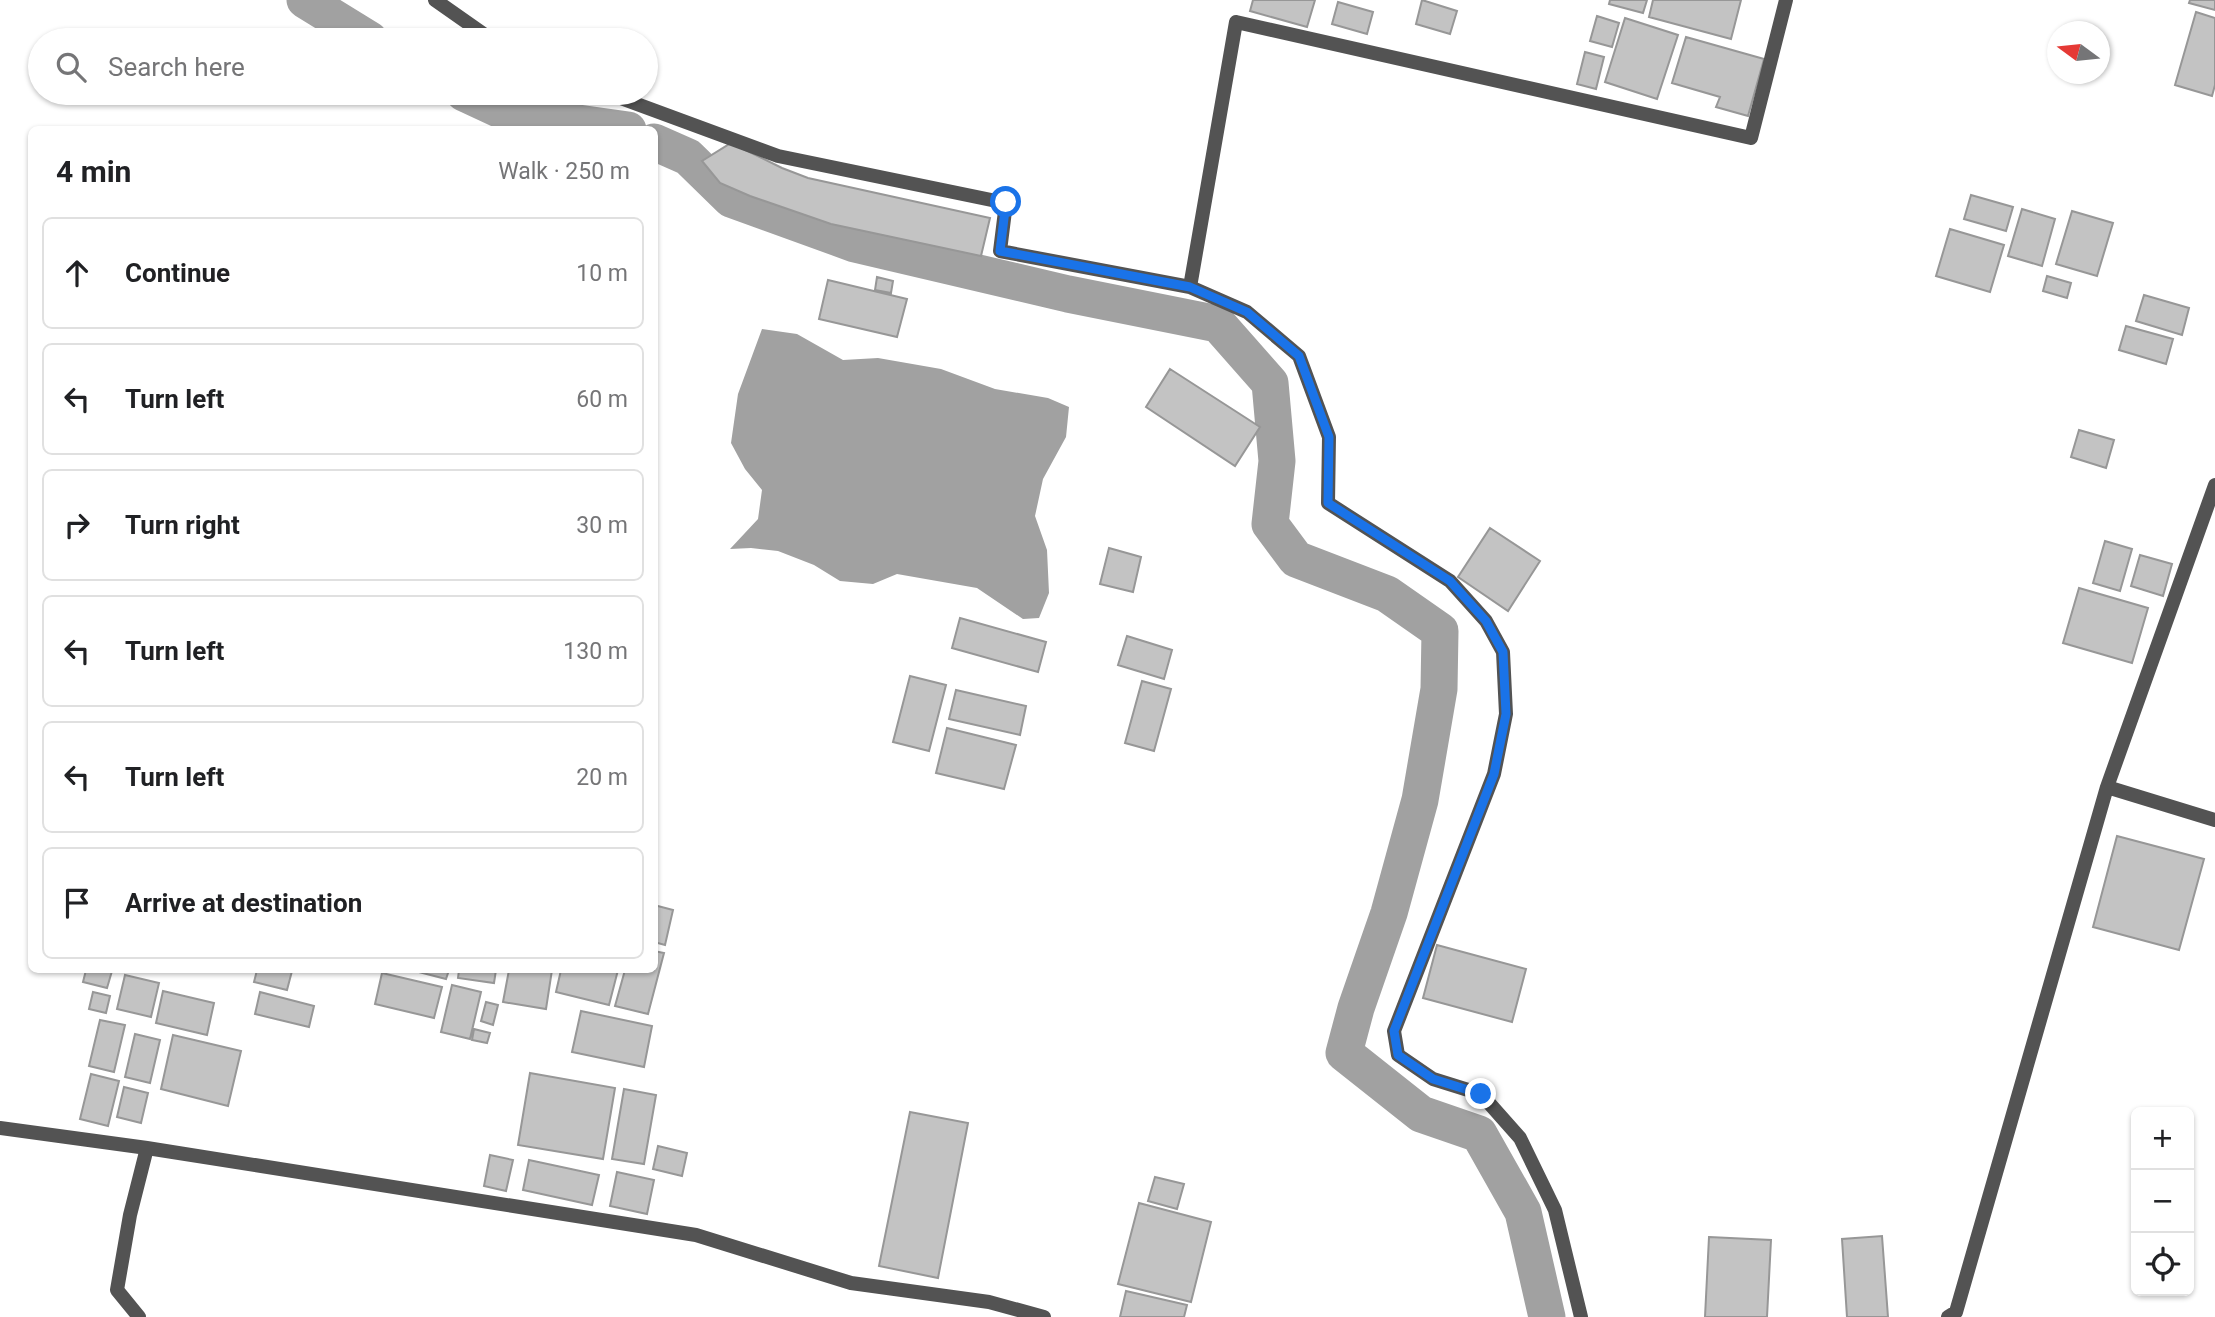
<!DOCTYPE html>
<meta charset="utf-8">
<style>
:root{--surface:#fff;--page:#f6f6f6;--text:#202124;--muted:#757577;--line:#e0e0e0}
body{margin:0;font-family:Roboto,sans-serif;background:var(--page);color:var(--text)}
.controls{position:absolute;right:21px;bottom:21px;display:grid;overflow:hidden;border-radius:10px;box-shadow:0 2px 5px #0004}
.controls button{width:63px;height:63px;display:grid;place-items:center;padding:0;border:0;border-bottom:2px solid var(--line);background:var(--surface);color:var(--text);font:35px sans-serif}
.compass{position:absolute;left:2047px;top:21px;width:63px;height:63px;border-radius:50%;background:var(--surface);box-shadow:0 2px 5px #0004;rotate:285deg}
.stop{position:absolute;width:21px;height:21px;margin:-16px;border:5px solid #1a73e8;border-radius:50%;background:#fff}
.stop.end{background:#1a73e8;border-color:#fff;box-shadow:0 2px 7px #0008}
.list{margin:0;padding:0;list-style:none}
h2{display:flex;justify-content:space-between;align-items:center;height:91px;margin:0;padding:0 28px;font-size:30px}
h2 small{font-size:23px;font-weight:400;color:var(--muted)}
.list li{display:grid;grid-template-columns:46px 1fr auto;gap:21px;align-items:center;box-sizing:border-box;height:112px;margin:0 14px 14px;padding:0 14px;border:2px solid var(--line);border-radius:10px}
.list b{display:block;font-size:26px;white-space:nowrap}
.list em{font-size:23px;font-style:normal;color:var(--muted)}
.icon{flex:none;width:38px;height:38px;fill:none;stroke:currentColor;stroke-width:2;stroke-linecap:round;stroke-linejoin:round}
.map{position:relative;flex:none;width:2215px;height:1317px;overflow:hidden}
.search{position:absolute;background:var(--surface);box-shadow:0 2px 5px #0004;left:28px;top:28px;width:630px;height:77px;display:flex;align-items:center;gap:18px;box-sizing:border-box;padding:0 24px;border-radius:38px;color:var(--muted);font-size:26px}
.panel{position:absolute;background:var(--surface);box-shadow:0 2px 5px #0004;left:28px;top:126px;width:630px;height:847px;border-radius:10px}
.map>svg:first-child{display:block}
.water{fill:#a1a1a1}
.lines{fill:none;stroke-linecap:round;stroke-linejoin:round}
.canal{stroke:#a1a1a1;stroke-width:37}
.building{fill:#c3c3c3;stroke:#979797;stroke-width:2}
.street{stroke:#535353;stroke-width:14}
.route{stroke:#1a73e8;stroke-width:9}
</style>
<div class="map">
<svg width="2215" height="1317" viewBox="0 0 2215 1317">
<rect width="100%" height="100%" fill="#fff"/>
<path class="water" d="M762,329L797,334L843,360L878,358L941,369L995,389L1048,398L1069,407L1066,437L1043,479L1035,516L1047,550L1049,593L1039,618L1023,619L977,588L897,574L873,584L840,581L814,565L778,551L751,548L730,549L758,519L762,490L745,469L731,443L738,394Z"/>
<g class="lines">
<path class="canal" d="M305,0L370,40
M464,93L507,113L628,130
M654,142L688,157L731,199L855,244L1068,294L1218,324L1270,383L1277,461L1270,524L1296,559L1387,594L1440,631L1439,689L1420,800L1389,913L1356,1008L1344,1053L1421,1114L1479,1134L1523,1212L1547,1317"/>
</g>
<path class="building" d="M1253,0H1315L1307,27L1250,11Z
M1422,0L1457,11L1450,34L1416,24Z
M1610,0H1647L1643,13L1609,4Z
M1653,0H1741L1731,39L1649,17Z
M2190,0H2215V10L2189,3Z
M1338,2L1373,12L1367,34L1332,24Z
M2196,12L2215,18V85L2212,96L2175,85Z
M1597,16L1619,23L1612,47L1590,41Z
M1625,18L1678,35L1657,99L1605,82Z
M1686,37L1764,59L1748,116L1716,107L1720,97L1672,83Z
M1585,52L1604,57L1596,89L1577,84Z
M731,143L782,168L808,178L990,218L981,256L831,224L750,196L720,183L702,161Z
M1971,195L2013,207L2006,231L1964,219Z
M2022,209L2055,219L2042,266L2008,256Z
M2072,211L2113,223L2097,276L2056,264Z
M1950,229L2004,245L1990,292L1936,276Z
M2047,276L2071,283L2067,298L2043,291Z
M877,277L893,281L891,293L875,290Z
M828,280L907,299L897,337L819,319Z
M2144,295L2189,308L2182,335L2136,321Z
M2126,326L2173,339L2166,364L2119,350Z
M1170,369L1260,427L1235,466L1146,407Z
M2079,430L2114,440L2106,468L2071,457Z
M1490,528L1540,561L1508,611L1458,577Z
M2105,541L2132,549L2120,591L2093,583Z
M1109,548L1141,557L1133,592L1100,584Z
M2140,555L2172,564L2163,596L2131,586Z
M2079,588L2148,608L2132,663L2063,643Z
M960,618L1046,642L1038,672L952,648Z
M1127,636L1172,650L1164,679L1118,665Z
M910,676L946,685L929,751L893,742Z
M1142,681L1171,689L1154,751L1125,743Z
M956,690L1026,706L1020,735L949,719Z
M947,728L1016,745L1004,789L936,773Z
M2117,836L2204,859L2179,950L2093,927Z
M654,905L673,910L665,945L654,942Z
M1437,945L1526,969L1512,1022L1423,998Z
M654,951L664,953L648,1014L615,1006L625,970H654Z
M86,970L112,971L107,988L83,982Z
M257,970L292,971L287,990L254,982Z
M411,970H449L446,979Z
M459,970H496L494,983L458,978Z
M509,970H552L546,1009L503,1002Z
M561,970H618L609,1005L556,992Z
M382,973L442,987L434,1018L375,1004Z
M125,975L159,983L151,1017L117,1009Z
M452,985L481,992L470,1039L441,1032Z
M163,991L214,1003L207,1035L156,1023Z
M93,992L110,996L106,1013L89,1009Z
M260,992L314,1006L309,1027L255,1014Z
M486,1002L498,1005L493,1025L481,1021Z
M581,1011L652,1026L644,1067L572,1052Z
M100,1020L125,1025L114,1072L89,1066Z
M474,1029L490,1033L487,1043L472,1040Z
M135,1034L160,1040L150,1083L125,1077Z
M173,1035L241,1051L228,1106L161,1089Z
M530,1073L615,1088L603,1159L518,1145Z
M91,1074L119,1081L108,1126L80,1119Z
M124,1087L148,1093L141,1123L117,1117Z
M624,1089L656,1095L644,1164L612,1159Z
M910,1112L968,1123L938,1278L879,1266Z
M658,1146L687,1153L682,1176L653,1169Z
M490,1155L513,1160L506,1191L484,1186Z
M529,1160L599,1175L592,1205L523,1190Z
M617,1172L654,1180L647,1214L610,1206Z
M1155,1177L1184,1184L1177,1209L1148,1201Z
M1139,1203L1211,1222L1191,1302L1118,1284Z
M1882,1236L1888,1317H1847L1842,1239Z
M1709,1237L1771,1240L1767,1317H1705Z
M1126,1291L1187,1305L1184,1317H1120Z"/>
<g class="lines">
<path class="street" d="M435,0L492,40
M607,93L778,156L1006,203L1000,251L1190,287L1247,312L1299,356L1329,437L1328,503L1450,581L1486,621L1503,652L1506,714L1494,774L1394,1031L1398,1055L1433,1079L1481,1094L1520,1138L1555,1210L1581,1317
M1190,287L1236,22L1751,138L1786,0
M2107,787L2215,820
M0,1128L147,1148L696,1235L851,1283L989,1302L1044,1317
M139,1317L117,1290L130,1215L147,1148
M1948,1317L1956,1312L2107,787L2215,485"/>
</g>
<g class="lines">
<path class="route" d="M1006,202L1000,251L1190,287L1247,312L1299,356L1329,437L1328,503L1450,581L1486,621L1503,652L1506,714L1494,774L1394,1031L1398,1055L1433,1079L1481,1094"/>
</g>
</svg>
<div class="controls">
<button>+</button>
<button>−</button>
<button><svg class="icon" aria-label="locate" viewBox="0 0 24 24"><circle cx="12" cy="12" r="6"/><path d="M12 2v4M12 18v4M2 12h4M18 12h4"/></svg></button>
</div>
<svg class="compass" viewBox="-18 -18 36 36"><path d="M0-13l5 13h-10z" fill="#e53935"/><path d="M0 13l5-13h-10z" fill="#757577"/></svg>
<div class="stop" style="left:1006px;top:202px"></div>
<div class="stop end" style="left:1481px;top:1094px"></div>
<div class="search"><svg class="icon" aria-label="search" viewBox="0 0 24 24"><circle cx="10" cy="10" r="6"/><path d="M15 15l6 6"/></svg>Search here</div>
<section class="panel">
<h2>4 min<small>Walk · 250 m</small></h2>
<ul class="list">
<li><svg class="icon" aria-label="ahead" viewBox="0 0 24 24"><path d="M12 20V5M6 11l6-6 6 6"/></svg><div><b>Continue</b></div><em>10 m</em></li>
<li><svg class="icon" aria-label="left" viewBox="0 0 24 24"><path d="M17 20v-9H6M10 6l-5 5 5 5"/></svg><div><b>Turn left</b></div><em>60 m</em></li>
<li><svg class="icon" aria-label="right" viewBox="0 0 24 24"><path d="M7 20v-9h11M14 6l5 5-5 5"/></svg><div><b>Turn right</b></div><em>30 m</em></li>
<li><svg class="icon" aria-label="left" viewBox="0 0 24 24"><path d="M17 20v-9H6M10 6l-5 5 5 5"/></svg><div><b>Turn left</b></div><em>130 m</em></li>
<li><svg class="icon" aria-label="left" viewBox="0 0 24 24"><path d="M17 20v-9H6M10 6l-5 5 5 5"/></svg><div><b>Turn left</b></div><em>20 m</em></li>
<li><svg class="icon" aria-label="arrive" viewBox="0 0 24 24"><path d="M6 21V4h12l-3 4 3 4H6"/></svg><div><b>Arrive at destination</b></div></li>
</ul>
</section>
</div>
